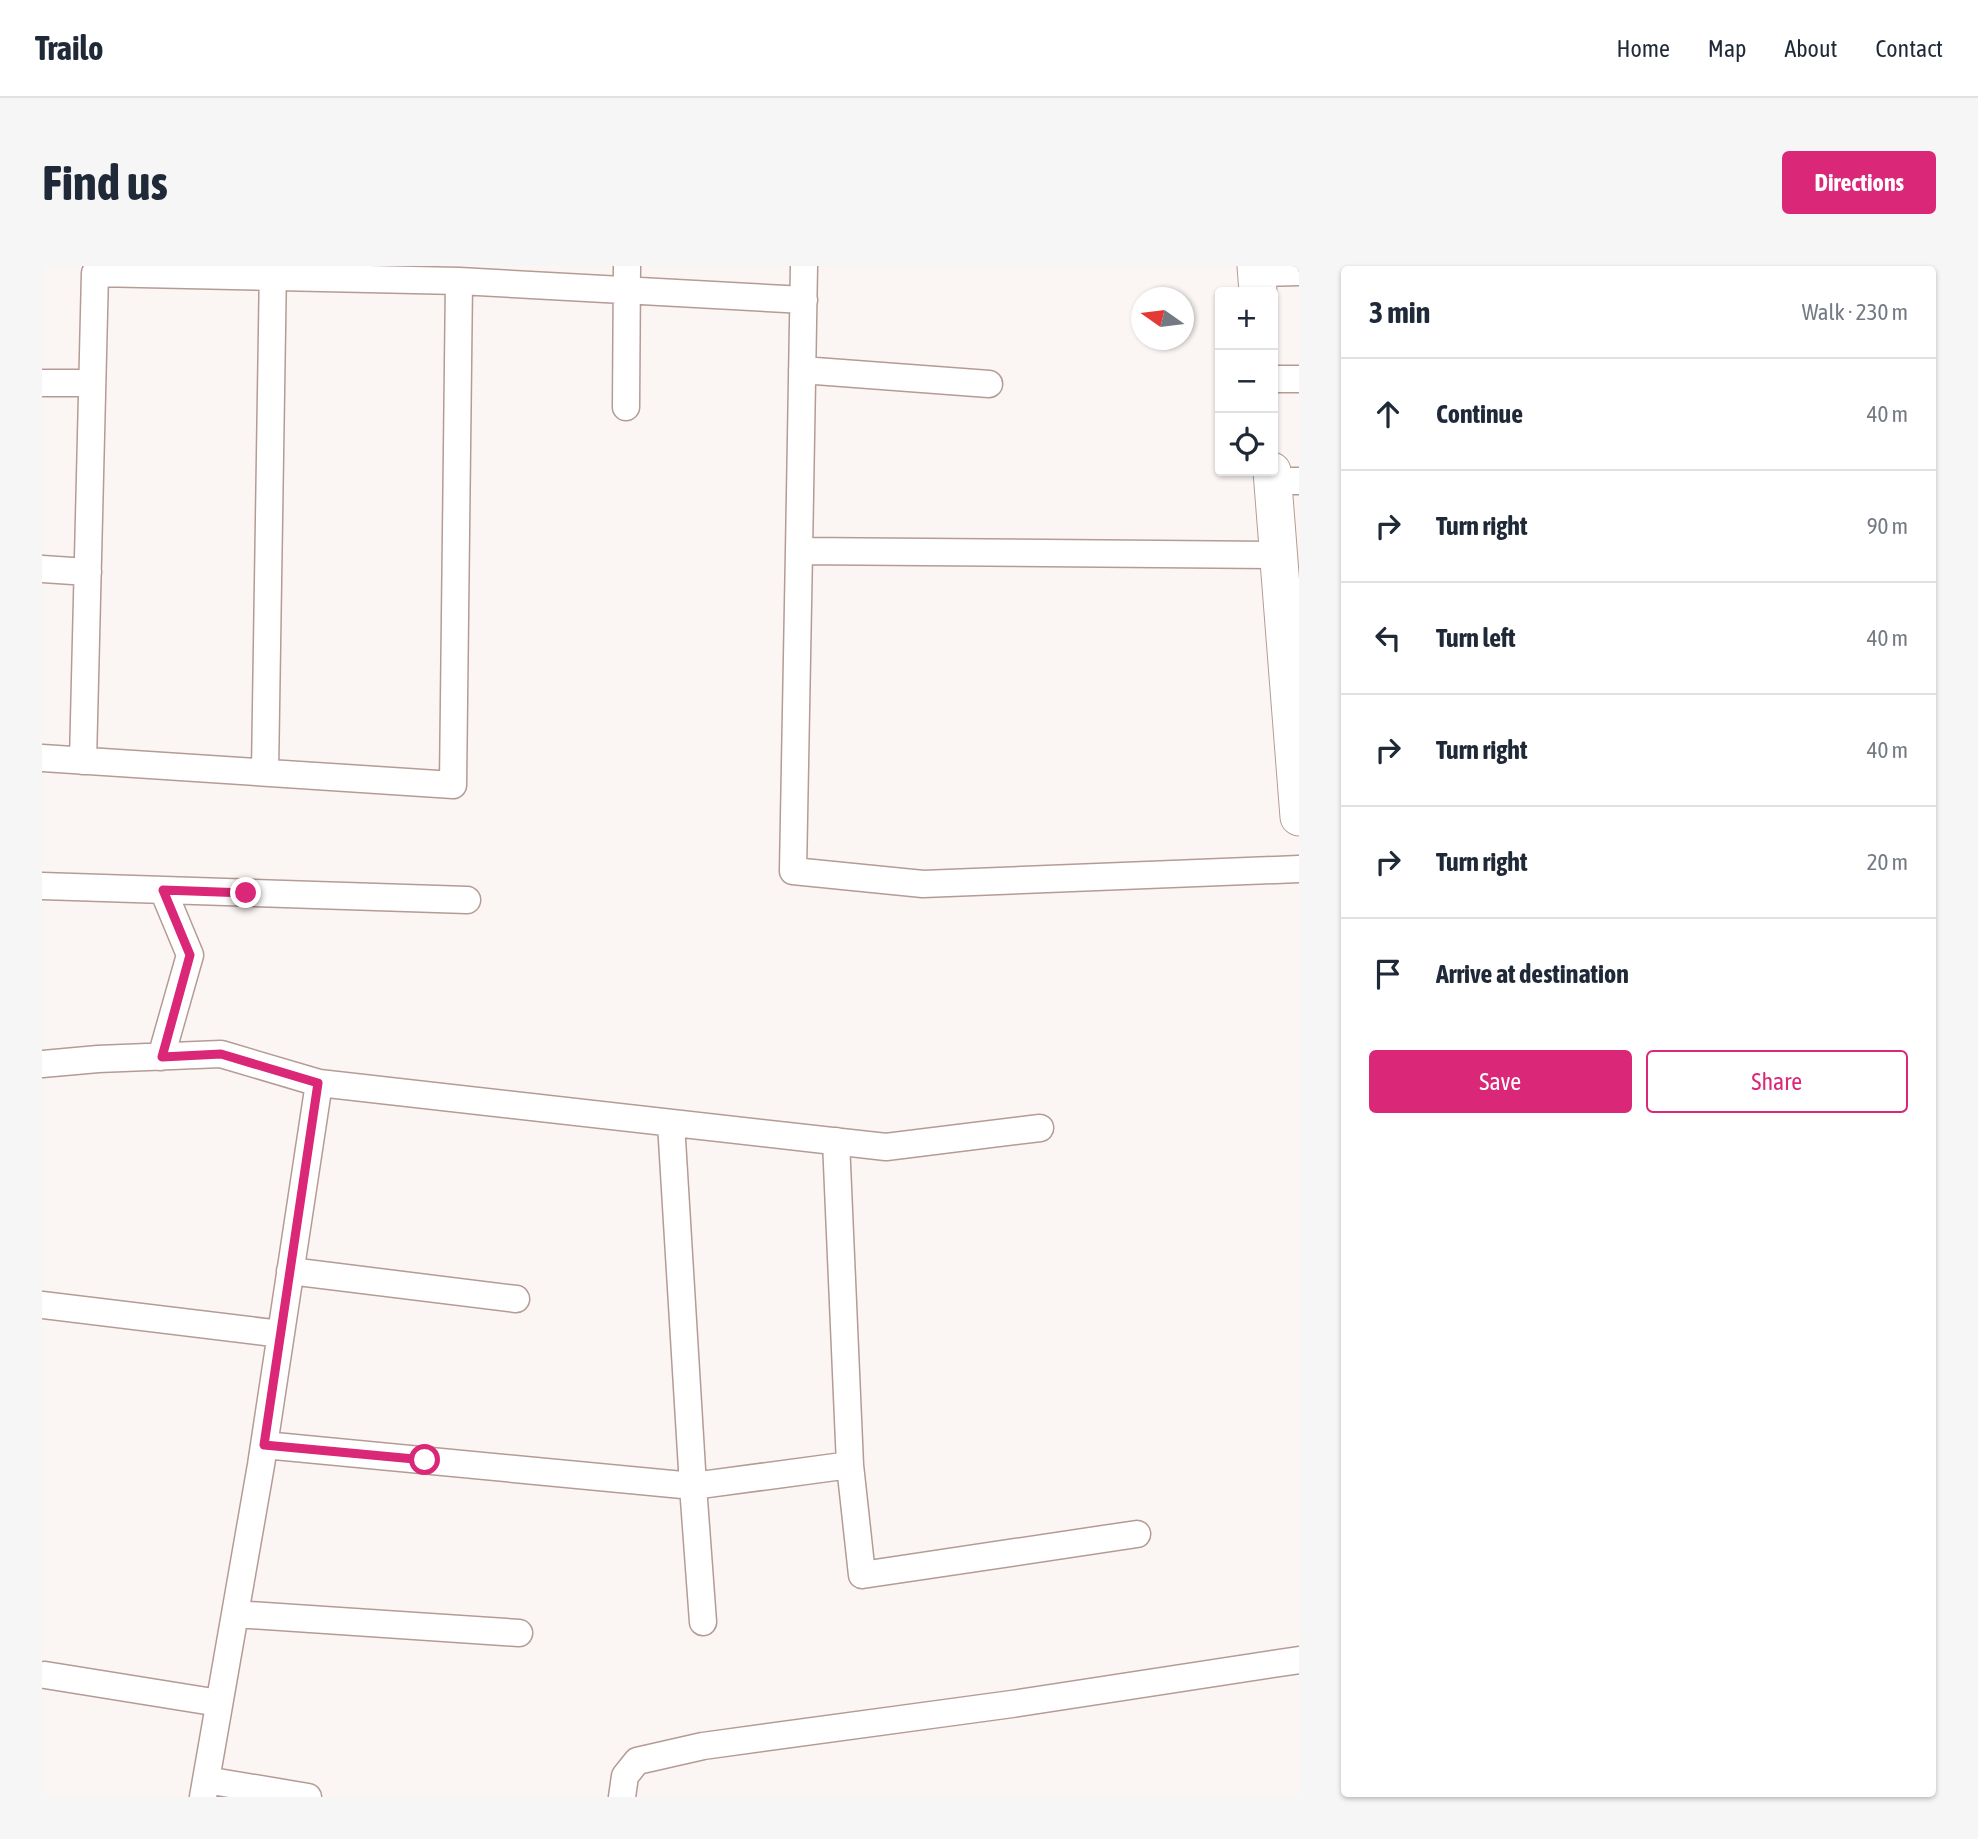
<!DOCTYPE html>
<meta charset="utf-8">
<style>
:root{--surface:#fff;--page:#f6f6f7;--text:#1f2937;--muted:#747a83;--line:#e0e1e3;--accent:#db2777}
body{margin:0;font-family:"Asap Condensed",sans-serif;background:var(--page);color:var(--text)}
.controls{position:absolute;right:21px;top:21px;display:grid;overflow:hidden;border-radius:7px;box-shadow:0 2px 5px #0004}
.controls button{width:63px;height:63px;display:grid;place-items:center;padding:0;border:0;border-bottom:2px solid var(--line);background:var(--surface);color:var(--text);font:35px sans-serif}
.compass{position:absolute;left:1089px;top:21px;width:63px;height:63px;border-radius:50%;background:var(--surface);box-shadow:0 2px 5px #0004;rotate:284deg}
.stop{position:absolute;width:21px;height:21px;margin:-16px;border:5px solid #db2777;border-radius:50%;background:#fff}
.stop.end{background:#db2777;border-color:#fff;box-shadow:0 2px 7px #0008}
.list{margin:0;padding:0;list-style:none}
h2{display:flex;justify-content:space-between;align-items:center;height:91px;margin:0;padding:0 28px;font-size:30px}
h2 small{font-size:23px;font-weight:400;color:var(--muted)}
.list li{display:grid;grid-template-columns:46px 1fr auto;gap:21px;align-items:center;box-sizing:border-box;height:112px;padding:0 28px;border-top:2px solid var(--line)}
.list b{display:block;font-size:26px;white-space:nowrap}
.list em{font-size:23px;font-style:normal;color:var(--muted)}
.actions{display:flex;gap:14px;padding:21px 28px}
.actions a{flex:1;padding:16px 0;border:2px solid var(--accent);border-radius:7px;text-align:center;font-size:24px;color:var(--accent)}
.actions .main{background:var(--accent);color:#fff}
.icon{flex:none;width:38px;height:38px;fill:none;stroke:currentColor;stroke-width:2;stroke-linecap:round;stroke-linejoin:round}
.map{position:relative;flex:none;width:1257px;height:1531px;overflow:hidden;border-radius:7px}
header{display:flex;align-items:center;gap:42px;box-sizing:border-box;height:98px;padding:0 35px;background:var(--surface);border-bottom:2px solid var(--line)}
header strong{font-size:33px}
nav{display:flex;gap:38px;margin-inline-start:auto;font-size:24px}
.intro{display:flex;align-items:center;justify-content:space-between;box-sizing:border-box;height:168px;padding:0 42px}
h1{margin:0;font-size:49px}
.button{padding:18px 32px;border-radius:7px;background:var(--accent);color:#fff;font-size:24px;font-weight:700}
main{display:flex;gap:42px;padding:0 42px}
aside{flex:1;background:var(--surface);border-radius:7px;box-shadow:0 2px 5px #0004}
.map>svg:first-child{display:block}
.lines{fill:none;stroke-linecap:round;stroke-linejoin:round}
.street-casing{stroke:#b59b95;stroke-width:29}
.secondary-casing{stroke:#b59b95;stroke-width:39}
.street{stroke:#fff;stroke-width:26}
.secondary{stroke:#fff;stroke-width:37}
.route{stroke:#db2777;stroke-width:9}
</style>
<header>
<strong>Trailo</strong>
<nav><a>Home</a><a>Map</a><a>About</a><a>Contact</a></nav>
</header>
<div class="intro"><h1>Find us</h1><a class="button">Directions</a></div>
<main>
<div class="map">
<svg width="1257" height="1531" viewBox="0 0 1257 1531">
<rect width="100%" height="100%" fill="#fbf6f4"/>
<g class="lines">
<g class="street-casing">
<path id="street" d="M762,0L757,285L1236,289
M1215,7L1257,6
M417,15L762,34
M760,104L947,118
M1231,113H1257
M0,117H50
M584,141L585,0
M1231,215H1257
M757,285L751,605L881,618L1257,603
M0,303L46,306
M0,492L411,519L417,15L53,7L41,495
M223,506L231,0
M0,620L425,634
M119,791L148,689L121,624
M0,798L56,793L179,788L277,817L844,881L998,862
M248,1005L474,1033
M0,1039L239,1068
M222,1179L651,1220L629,857
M808,1199L820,1309L1095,1268
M193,1348L477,1367
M661,1356L651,1220L808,1199L794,875
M3,1409L177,1437
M164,1514L266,1531
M161,1531L219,1199L277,817
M580,1531L583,1510L595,1495L661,1480L970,1438L1257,1394"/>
</g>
<g class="secondary-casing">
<path id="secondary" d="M1214,0L1216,26
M1230,205L1257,551"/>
</g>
<use href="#street" class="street"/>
<use href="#secondary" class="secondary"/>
</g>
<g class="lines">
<path class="route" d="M204,627L121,624L148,689L120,791L179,788L276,817L222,1179L383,1194"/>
</g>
</svg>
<div class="controls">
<button>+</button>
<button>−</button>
<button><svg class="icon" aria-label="locate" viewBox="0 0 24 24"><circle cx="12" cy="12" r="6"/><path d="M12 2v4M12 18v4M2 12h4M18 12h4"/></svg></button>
</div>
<svg class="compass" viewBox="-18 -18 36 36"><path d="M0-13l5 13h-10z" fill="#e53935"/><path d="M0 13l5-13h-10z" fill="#747a83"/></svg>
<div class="stop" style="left:383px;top:1194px"></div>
<div class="stop end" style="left:204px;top:627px"></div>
</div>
<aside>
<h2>3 min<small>Walk · 230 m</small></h2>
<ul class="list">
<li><svg class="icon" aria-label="ahead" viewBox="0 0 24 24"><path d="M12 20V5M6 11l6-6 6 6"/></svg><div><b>Continue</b></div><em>40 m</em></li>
<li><svg class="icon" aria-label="right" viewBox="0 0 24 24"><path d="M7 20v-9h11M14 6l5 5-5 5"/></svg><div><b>Turn right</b></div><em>90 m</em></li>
<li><svg class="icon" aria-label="left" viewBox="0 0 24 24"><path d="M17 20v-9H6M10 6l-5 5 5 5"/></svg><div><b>Turn left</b></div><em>40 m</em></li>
<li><svg class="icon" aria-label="right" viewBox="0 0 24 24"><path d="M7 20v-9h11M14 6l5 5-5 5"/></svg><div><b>Turn right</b></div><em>40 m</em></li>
<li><svg class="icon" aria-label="right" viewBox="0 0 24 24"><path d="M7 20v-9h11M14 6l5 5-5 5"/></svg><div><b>Turn right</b></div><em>20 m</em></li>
<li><svg class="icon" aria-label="arrive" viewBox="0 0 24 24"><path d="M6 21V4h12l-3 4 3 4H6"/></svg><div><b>Arrive at destination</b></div></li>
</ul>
<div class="actions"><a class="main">Save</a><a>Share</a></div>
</aside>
</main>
